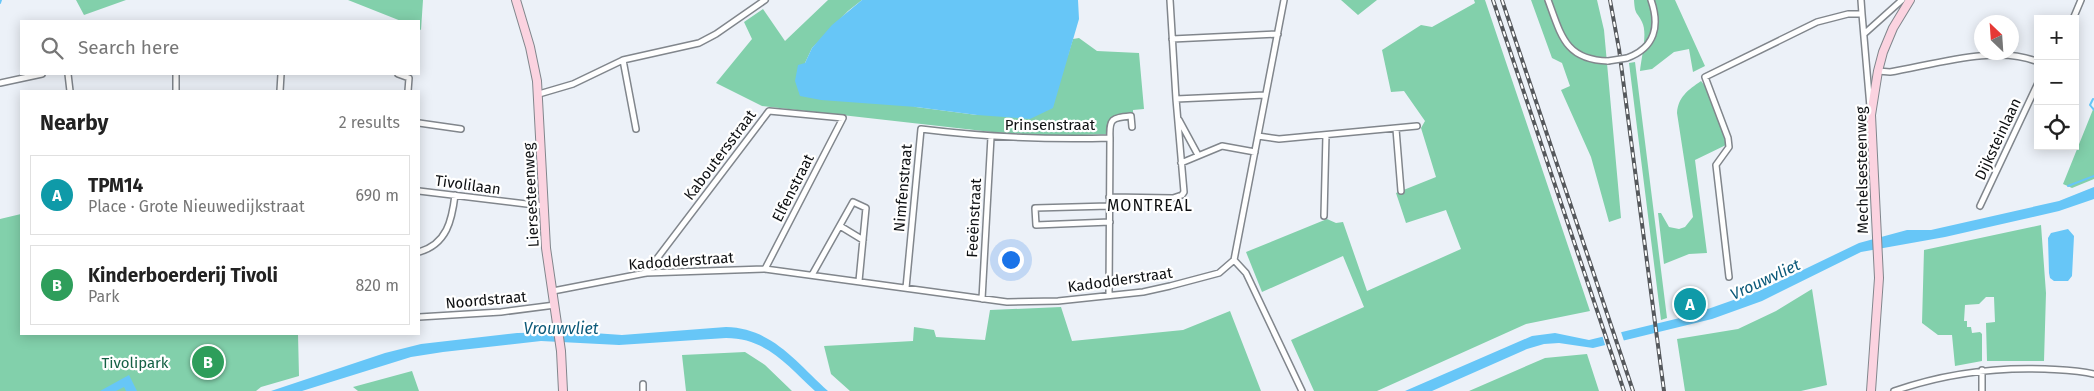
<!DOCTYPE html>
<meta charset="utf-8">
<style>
:root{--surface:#fff;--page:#f2f2f2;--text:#222;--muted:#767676;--line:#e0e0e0;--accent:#b45309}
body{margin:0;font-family:"Fira Sans",sans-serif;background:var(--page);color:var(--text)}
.controls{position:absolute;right:15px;top:15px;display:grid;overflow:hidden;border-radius:0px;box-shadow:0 2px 12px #0003}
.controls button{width:45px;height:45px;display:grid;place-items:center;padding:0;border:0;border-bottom:1px solid var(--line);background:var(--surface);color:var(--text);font:25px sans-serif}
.compass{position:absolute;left:1974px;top:15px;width:45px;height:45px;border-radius:50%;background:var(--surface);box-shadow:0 2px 12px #0003;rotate:335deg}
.you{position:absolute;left:1010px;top:259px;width:18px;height:18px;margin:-12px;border:4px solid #fff;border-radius:50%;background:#1a73e8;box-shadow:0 0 0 8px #1a73e833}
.badge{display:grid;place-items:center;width:32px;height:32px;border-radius:50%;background:var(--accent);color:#fff;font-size:16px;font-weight:700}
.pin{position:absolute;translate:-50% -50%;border:2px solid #fff;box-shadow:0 1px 5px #0006}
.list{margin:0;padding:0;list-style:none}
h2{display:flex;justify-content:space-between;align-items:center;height:65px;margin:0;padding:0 20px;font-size:21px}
h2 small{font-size:16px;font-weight:400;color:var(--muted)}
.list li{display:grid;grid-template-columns:32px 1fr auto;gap:15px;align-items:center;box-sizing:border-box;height:80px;margin:0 10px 10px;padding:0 10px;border:1px solid var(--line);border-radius:0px}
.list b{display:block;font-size:19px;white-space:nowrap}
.list p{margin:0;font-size:16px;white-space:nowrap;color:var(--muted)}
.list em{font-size:16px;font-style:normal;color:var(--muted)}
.icon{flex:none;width:28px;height:28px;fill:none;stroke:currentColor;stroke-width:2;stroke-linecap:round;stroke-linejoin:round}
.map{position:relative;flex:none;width:2094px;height:391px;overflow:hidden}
.search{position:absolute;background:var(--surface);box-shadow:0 2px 12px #0003;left:20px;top:20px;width:400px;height:55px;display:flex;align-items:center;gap:12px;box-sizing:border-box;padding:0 18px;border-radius:0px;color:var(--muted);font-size:19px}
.panel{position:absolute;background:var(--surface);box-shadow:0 2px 12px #0003;left:20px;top:90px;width:400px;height:245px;border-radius:0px}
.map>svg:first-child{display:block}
.green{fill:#82d0ab}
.water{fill:#67c6f7}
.pier{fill:#ecf1f8}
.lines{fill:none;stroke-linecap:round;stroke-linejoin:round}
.stream{stroke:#67c6f7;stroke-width:2}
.minor-casing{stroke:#81868c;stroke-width:8}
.secondary-casing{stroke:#81868c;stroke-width:10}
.minor{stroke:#fff;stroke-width:5}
.secondary{stroke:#fbd3e0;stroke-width:8}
.rail-casing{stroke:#55585c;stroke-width:4}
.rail{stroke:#fff;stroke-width:2;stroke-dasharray:5.5;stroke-linecap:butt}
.minor-bridge-casing{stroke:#81868c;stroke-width:8;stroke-linecap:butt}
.minor-bridge{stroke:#fff;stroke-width:5}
.labels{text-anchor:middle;stroke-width:4.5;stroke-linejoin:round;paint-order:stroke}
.street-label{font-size:15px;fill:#0e1012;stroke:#fff}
.park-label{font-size:15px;fill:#156145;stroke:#fff}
.neighbourhood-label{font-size:16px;letter-spacing:1px;fill:#0e1012;stroke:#fff}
.water-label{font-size:16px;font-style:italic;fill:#0b5979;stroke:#fff}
</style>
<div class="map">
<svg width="2094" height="391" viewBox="0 0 2094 391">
<rect width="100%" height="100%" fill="#ecf1f8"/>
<path class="green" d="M76,0H126L84,15Z
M348,0H423L421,30L419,29V21H401Z
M828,0H862L848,11L812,48L805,63L916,107L977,115L1068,55L1073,39L1079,38L1097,51L1139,53L1144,109L1133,110V120L1109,121V134L1053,136L992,132L762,106L716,83L752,39L744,22L763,9L785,41Z
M1341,0H1377L1358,15Z
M1474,0H1485L1590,311L1526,324L1377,391H1314L1291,340L1364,307L1343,256L1262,292L1246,252L1327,219L1336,223L1343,222L1367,291L1461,249L1446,210L1406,223L1396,193L1436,177L1421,128L1425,121L1404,91L1391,92L1382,50L1421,25L1432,27L1475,3Z
M1531,0H1597L1604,30L1621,218L1609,222L1591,157L1561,90L1570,86L1562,63L1552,58Z
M1634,0H1675L1705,66L1693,72L1689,49L1674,52L1652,69L1640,71C1641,59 1648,33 1642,22C1637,11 1635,16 1634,0Z
M1635,62L1667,318L1661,320L1629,63Z
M1701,81L1705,86L1726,140V145L1695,160L1707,253L1689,254L1664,264L1658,213H1661L1669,227L1679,229L1685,227L1693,217L1677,113C1678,97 1688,90 1701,81Z
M2094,107V179L2072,188L2063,184Z
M21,214V334H298L299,376L261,387L256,391H0V219Z
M2041,225L2046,293L2044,361H1987L1986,323L1995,322L1994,297H1986L1979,304L1965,305L1964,321H1967V327H1971L1972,333L1980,332L1982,334V361L1955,366L1952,335H1938L1922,323L1924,250Z
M1812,289L1827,385L1801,391H1685L1677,339L1738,329L1776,311Z
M1061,307L1072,341L1183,330L1230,311L1261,391H850L831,374L824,346L913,341L914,327L934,330L936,337L985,340L990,310Z
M745,352L765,365L792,391H686L682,355Z
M1587,354L1599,391H1469L1545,358Z
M412,371L419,391H358L353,387Z"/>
<path class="water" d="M862,0H1078L1079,19L1053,108L1030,119L977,115L916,107L821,100L800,96L795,81L798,65L805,63L812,48L832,25Z
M2094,187V199L2059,211L1945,237L1861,252L1762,301L1712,319L1593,348L1559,343L1544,344L1527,349L1432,391H1405L1532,336L1555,333L1589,340L1688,316L1759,291L1859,243L1907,230H1931L2059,201Z
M2068,229L2074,236L2072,276L2068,281H2054L2050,278L2049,273L2048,238L2051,233Z
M726,327C772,328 796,362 828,391H815C787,365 766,338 726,338L619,345L541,341L443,352L411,357L302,391H271L385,353L421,344L517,333L579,332L622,335Z
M129,375L137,391H126L124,387L116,391H100Z"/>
<path class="pier" d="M1620,329L1625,344L1606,348L1602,335Z"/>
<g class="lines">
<path class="stream" d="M0,3L1,0
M2093,99L2090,105L2094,110
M2068,186L2094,176"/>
<g class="minor-casing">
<path id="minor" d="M1548,0C1561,35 1565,60 1608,61
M1861,0L1862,14
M2073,19L2081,0
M1864,34L1902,0
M1172,39L1278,34
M1627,58C1655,48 1660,26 1651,0
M623,60L636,129
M1878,71L1890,72C1932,65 1998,44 2038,62
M68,74L70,91
M176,74V91
M398,74L409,78L408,91
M0,83L42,74
M280,91L281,74
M539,94L573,84L623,60L699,43L716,34L765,0
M1176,99L1265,95
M1179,120L1198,155
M419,123L461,129
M1396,129L1401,191
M1258,136L1279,139L1417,126
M1110,138C1109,118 1112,118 1131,116L1132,127
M1181,163L1222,146L1255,152
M419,191L543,206
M1109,197L1173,198L1182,195L1184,192L1176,99L1170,0
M1109,206L1035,208L1036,225L1110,222
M1980,206L2038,83
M1324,216L1326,135
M840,226L863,240
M419,252C447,244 452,220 455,195
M1234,260L1246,273L1302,391
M646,273L769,111L843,118L765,269
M812,275L853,202L866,208L859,281
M1729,277L1716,165L1729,147L1728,138L1705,77L1817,22L1848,14H1862L1870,107
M906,288L921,129C986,137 1045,140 1110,138L1109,295
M553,291L646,273L765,269L1007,302L1058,301L1143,292L1170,286L1219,273L1234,260L1284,0
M982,299L991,137
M419,317L501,312L555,305
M643,384V391
M1894,391C1943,374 1993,367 2045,369C2062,370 2078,370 2094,374
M1982,391V370"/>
</g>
<g class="secondary-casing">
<path id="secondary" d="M516,0L530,47L537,81L546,248L561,351L563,391
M1871,391L1879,278L1871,115L1878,71L1883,52L1893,28L1910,0"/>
</g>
<use href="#minor" class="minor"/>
<use href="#secondary" class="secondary"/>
<g class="rail-casing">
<path id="rail" d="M1493,0L1624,391
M1502,0L1633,391
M1610,0L1619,49L1664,391"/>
</g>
<use href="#rail" class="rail"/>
<g class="minor-bridge-casing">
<path id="minor-bridge" d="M1608,61L1627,58"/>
</g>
<use href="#minor-bridge" class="minor-bridge"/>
</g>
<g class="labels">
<g class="street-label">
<text x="1050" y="130">Prinsenstraat</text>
<text transform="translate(1998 139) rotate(-65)" y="5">Dijksteinlaan</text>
<text transform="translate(720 155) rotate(-53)" y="5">Kaboutersstraat</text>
<text transform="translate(1862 170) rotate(-91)" y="5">Mechelsesteenweg</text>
<text transform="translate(468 185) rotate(8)" y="5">Tivolilaan</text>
<text transform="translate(793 188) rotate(-63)" y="5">Elfenstraat</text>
<text transform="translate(903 188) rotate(-85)" y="5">Nimfenstraat</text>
<text transform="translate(531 195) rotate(-93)" y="5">Liersesteenweg</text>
<text transform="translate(974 218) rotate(-87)" y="5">Feeënstraat</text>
<text transform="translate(681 261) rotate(-4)" y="5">Kadodderstraat</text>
<text transform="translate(1120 280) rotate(-8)" y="5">Kadodderstraat</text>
<text transform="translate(486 300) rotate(-5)" y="5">Noordstraat</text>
</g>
<g class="park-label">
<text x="135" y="368">Tivolipark</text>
</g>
<g class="neighbourhood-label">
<text x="1150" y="211">MONTREAL</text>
</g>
<g class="water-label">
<text transform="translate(1765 279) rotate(-25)" y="6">Vrouwvliet</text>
<text x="561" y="334">Vrouwvliet</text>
</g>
</g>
</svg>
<div class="controls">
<button>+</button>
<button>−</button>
<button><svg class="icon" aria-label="locate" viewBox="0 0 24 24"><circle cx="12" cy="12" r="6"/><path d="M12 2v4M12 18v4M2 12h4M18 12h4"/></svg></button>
</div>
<svg class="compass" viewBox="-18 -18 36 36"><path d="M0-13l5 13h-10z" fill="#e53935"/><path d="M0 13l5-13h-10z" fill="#767676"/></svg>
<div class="you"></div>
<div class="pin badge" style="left:1690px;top:304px;background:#0f9aa8">A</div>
<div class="pin badge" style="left:208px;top:362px;background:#2e9e5b">B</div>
<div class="search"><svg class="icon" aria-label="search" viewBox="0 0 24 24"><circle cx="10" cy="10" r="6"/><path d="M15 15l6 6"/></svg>Search here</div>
<section class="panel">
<h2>Nearby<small>2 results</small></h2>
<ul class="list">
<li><span class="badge" style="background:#0f9aa8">A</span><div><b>TPM14</b><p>Place · Grote Nieuwedijkstraat</p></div><em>690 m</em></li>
<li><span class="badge" style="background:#2e9e5b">B</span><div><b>Kinderboerderij Tivoli</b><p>Park</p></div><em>820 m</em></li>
</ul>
</section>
</div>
